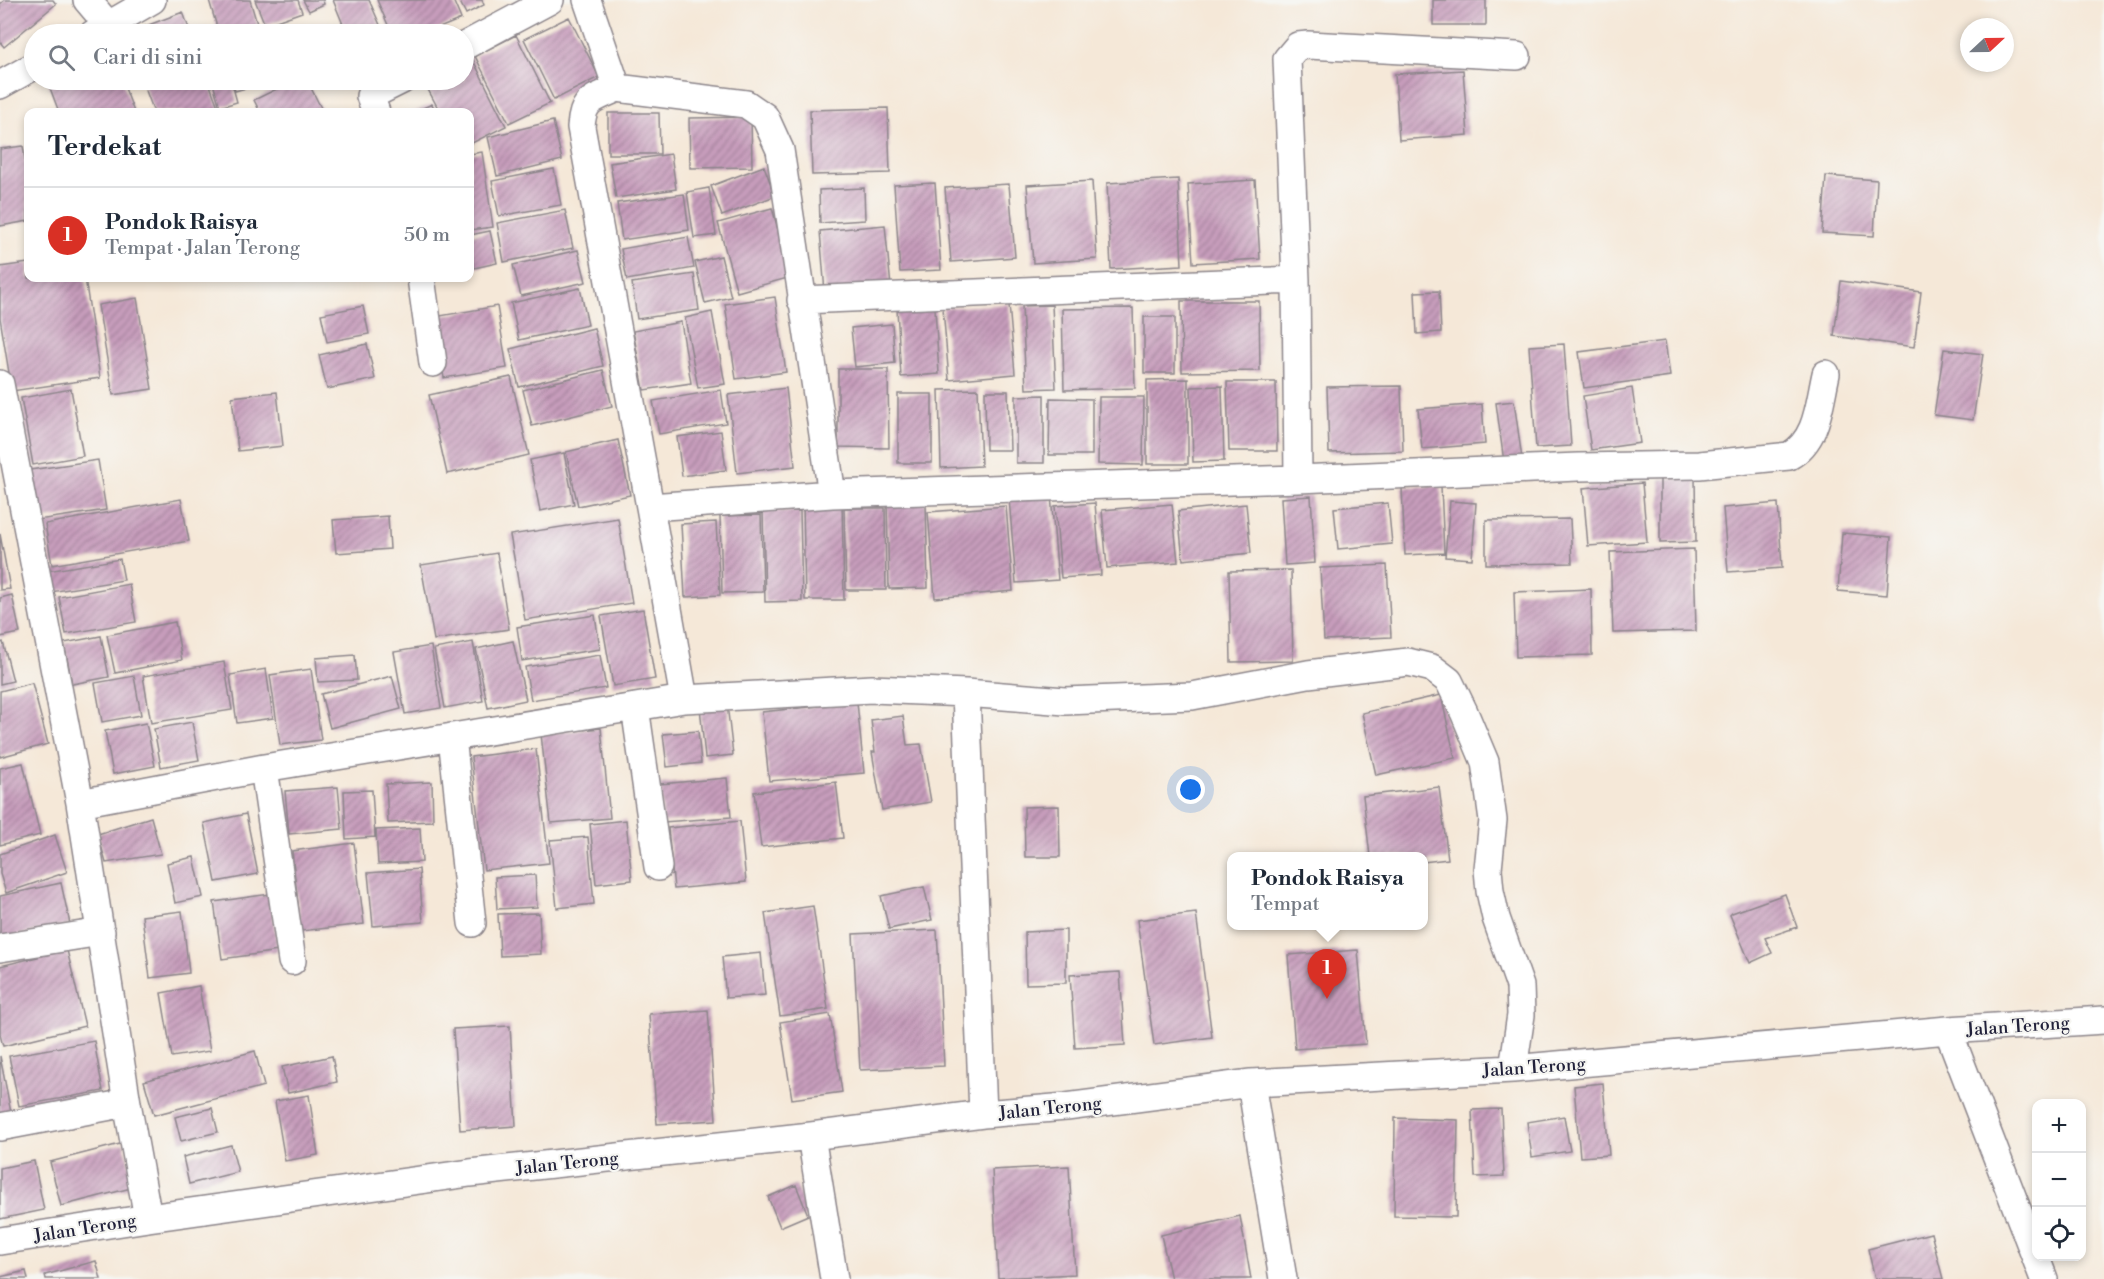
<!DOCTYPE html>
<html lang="id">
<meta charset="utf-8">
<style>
:root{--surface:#fff;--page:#f2f2f3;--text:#1f2937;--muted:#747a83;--line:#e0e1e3;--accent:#d93025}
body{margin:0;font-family:"Libre Bodoni",serif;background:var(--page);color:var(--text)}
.controls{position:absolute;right:18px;bottom:18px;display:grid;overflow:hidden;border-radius:12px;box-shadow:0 3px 9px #0003}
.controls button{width:54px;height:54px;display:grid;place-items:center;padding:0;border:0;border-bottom:2px solid var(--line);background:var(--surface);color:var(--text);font:30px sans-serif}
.compass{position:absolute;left:1960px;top:18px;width:54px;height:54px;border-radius:50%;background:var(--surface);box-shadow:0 3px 9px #0003;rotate:68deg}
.you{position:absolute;left:1191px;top:790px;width:21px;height:21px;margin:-15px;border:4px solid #fff;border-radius:50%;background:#1a73e8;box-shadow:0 0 0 9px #1a73e833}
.badge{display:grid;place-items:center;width:39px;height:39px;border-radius:50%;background:var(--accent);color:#fff;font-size:20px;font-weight:700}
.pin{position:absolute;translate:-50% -50px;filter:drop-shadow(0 2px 3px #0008)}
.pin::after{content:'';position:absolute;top:32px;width:21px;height:18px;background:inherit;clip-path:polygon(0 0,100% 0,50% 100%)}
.popup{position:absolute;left:1227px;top:852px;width:201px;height:78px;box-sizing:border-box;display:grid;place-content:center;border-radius:12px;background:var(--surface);filter:drop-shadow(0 2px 4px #0005);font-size:20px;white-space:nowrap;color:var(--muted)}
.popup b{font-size:22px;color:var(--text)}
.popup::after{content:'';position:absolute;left:50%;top:100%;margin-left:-12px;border:12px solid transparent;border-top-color:var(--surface)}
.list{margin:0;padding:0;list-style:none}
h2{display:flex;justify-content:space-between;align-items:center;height:78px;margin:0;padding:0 24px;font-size:26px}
h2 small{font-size:20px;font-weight:400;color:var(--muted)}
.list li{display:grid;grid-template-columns:39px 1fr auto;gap:18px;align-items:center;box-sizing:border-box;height:96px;padding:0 24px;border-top:2px solid var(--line)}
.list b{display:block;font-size:22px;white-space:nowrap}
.list p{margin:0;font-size:20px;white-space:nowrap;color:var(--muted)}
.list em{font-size:20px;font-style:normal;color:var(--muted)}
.icon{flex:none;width:33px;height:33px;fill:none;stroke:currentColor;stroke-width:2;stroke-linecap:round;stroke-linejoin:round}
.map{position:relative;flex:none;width:2104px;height:1279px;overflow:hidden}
.search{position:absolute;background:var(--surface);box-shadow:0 3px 9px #0003;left:24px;top:24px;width:450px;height:66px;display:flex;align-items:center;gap:15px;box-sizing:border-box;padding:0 21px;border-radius:33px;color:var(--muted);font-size:22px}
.panel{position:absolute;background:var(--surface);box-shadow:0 3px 9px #0003;left:24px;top:108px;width:450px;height:174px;border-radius:12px}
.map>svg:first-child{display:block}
.building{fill:url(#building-hatch)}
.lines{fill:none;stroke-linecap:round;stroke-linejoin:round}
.street-casing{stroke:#8c858a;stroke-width:30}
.street{stroke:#fff;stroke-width:27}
.labels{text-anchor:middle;stroke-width:4.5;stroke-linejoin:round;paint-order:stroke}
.street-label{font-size:18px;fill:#22223b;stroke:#f6f6f2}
</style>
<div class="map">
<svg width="2104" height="1279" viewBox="0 0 2104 1279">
<defs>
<pattern id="building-hatch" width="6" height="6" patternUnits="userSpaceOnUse" patternTransform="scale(1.5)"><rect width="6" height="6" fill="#c79dbc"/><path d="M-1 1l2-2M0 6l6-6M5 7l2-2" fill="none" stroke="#a1809a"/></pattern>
</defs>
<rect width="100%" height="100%" fill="#f6f6f2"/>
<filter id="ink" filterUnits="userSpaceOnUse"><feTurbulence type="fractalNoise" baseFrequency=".0167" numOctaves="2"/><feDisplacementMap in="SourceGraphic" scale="12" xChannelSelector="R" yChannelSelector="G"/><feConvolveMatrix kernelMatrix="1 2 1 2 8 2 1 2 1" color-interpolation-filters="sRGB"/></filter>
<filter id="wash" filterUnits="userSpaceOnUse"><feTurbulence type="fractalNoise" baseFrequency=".008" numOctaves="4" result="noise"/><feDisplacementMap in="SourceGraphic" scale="24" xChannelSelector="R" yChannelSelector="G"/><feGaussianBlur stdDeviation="1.35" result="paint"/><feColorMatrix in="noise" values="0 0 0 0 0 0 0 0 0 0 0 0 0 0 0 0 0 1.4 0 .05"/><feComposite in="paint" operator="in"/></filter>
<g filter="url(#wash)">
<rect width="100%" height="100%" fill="#f5e8d8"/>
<g id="blocks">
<path class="building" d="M5,0H53L56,4L4,47L0,42V4Z
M209,0H250L260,34H219Z
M255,0H298L302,12L265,25Z
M303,0H323L324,4L309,11Z
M333,0H369L384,34H347Z
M377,0H453L461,19L425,34H392Z
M459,0H482L484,5L466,14Z
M1433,0H1486V25H1433Z
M183,12L191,34H125Z
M569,17L599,77L554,100L524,39Z
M516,35L550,103L509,123L475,56Z
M471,56L506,126L470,144V112H440L423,80H464V60Z
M1463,70L1468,135L1399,140L1395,74Z
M47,80H122L134,112H59Z
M142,80H208L220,112H154Z
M212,80H231L237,102L220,107Z
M232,80H274L235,91Z
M295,80H307L323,112H260L254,100Z
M432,104L436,112H414Z
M888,108L890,173L812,175L810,110Z
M608,113H659L660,154H608Z
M751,117L752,167L690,168L689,118Z
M553,121L562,160L497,176L488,137Z
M23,146L28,179V221L0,226V149Z
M482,152L493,227L470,230V154Z
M671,154L676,189L616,198L610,163Z
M764,166L775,196L722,216L711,186Z
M554,169L561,205L499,216L492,181Z
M1826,176L1877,180L1874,236L1822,233Z
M1178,179L1182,265L1111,269L1107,183Z
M1255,180L1260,259L1193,263L1188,184Z
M1092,181L1097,259L1033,263L1027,185Z
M935,183L941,270L900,272L894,185Z
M1009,184L1015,257L951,262L945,188Z
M709,188L716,235L694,238L687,192Z
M864,188L865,220L820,223L819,190Z
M684,194L689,230L622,240L617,203Z
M772,208L791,277L737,292L718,223Z
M565,210L573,248L504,262L497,223Z
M885,225L891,287L825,292L820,231Z
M490,231L497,263L474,268L470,249V235Z
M688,237L694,268L627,280L621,249Z
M578,250L586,282L521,296L513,265Z
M721,256L731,297L705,303L695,262Z
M28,263V278H85L100,378L12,391L0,318V267Z
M694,274L699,310L637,319L632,283Z
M1841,281L1921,292L1914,347L1834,336Z
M580,288L588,325L519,340L511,303Z
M1439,291L1441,332L1417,334L1415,292Z
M775,297L786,372L736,379L725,304Z
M137,298L152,389L113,395L98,305Z
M1181,301H1259L1260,371L1182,372Z
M1009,304L1015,374L949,380L943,308Z
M1052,305L1056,388L1026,389L1022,306Z
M363,306L369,334L327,342L321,314Z
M497,306L507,368L444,378L434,317Z
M935,308L939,374L901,377L897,309Z
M1133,308L1135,388L1064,390L1062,309Z
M712,312L725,384L698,388L685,318Z
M1144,317H1175V373H1144Z
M681,322L691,383L644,390L633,331Z
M892,324L895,363L855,367L851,328Z
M594,328L603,366L519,387L510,349Z
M1665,341L1670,376L1584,388L1579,352Z
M367,344L375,379L327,389L319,355Z
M1564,344L1571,446L1536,448L1529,346Z
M1944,349L1983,354L1973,420L1934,415Z
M838,369H888L889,448L838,447Z
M603,370L612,406L532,426L523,390Z
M511,377L529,455L447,474L429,395Z
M1188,379V464H1147V380Z
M1227,382H1276L1277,451H1229Z
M1222,386L1224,461L1193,462L1191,387Z
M1401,386L1403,451L1329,453L1327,387Z
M786,388L795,466L737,473L728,395Z
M1632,388L1640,443L1591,450L1583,396Z
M71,389L83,456L33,465L21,398Z
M978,389L981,466L941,468L939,390Z
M721,390L726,423L659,434L653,401Z
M985,391H1008L1010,450H986Z
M277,392L283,446L238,451L232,397Z
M898,394H932V463H898Z
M1044,395V463H1016V396Z
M1099,397H1144L1143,465L1098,464Z
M1050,398L1092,399V455H1049Z
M1514,401L1522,459L1504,462L1496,403Z
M1482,404L1485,444L1422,449L1418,409Z
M721,431L726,470L682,476L677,437Z
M618,440L630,495L578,506L566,452Z
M564,453L574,504L540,511L530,460Z
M98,460L106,510L38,520L30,470Z
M1695,478L1696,542L1660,543V479Z
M1642,483L1647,542L1588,546L1583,488Z
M1441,486L1444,553L1405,555L1402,487Z
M1051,495L1058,580L1016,583L1009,498Z
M1311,496L1315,563L1285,565L1281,498Z
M181,499L189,541L52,565L45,524Z
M1450,501L1476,503L1472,559L1445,557Z
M887,503H926L928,588L889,589Z
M1095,503L1101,575L1061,578L1055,506Z
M1388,503L1392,544L1338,549L1334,508Z
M1778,503L1782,568L1728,572L1723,508Z
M803,504H842L844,600H805Z
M1172,504L1178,562L1107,568L1102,510Z
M1246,504L1251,553L1183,560L1178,511Z
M1006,506L1013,591L935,598L928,512Z
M844,508H885L886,590H846Z
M763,511H800L802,601L765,602Z
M761,515L763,592L722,593L720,516Z
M388,516L390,549L336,553L333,520Z
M618,518L632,603L525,620L510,535Z
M1570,519L1572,563L1486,564V520Z
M716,522L720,595L685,597L681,524Z
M1842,533L1891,537L1887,595L1838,591Z
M0,534L10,589L0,590Z
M1694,549L1696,631L1613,633L1610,552Z
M497,553L509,629L434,640L421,565Z
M120,559L124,580L51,592L47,571Z
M1387,565L1391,637L1324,640L1320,568Z
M1291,570L1293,661L1231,662L1229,571Z
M129,584L136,622L66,634L59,597Z
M1591,589L1592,655L1516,657L1514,592Z
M12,595L20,633L0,637V598Z
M643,609L655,679L613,686L601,616Z
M595,615L600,649L522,661L517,627Z
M175,622L182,660L115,673L107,635Z
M101,636L109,677L72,684L64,643Z
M513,641L526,700L488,708L476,649Z
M3,642L13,681L0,684V643Z
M473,642L483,701L445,708L434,649Z
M431,646L441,708L405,714L394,652Z
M355,655L357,680L318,682L316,658Z
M600,655L606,688L531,700L525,667Z
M224,662L232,710L151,723L143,676Z
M266,669L273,718L237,723L230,675Z
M311,669L321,740L280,745L270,675Z
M134,676L141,715L102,722L95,683Z
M392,676L401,709L330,728L321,694Z
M32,683L48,744L0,757V691Z
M1441,695L1455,758L1376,775L1362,713Z
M857,702L864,773L769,781L762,712Z
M727,704L733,755L705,758L700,707Z
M903,716L907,745L921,744L931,802L882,810L872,752H875L871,720Z
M192,722L199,760L161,767L154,729Z
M146,723L155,766L113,774L105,731Z
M601,728L610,818L551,823L541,734Z
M698,731L701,763L667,767L663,734Z
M536,749L549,863L484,870L471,757Z
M23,763L40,835L0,845V768Z
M727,778L731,817L663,822L660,784Z
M432,782L433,821L388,823L386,784Z
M836,782L843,838L761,847L754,792Z
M338,787L342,829L289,834L285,791Z
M1439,787L1448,859L1423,862V856H1370L1363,796Z
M372,790L375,837L346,839L344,791Z
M1059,806L1060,857H1025L1024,807Z
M246,814L258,874L216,882L204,823Z
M151,817L161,854L106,863L98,834Z
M626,820L632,880L596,884L590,824Z
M740,821L746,882L674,889L668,828Z
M420,828L422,862L378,864L376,830Z
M55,835L67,872L6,893L0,874V854Z
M588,837L594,904L557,908L550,840Z
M354,843L364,924L301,931L292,851Z
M194,857L203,897L175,903L167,863Z
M419,869L423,922L373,926L368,873Z
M535,875L537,907L497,909L495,877Z
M61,883L70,924L0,939V896Z
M924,887L932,920L889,929L881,896Z
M270,894L278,951L222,959L214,902Z
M1785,894L1797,927L1765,938L1772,953L1750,963L1730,915L1732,913Z
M813,906L828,1009L780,1016L765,913Z
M182,911L189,973L150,978L142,916Z
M539,913L541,954L500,956L498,914Z
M1196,913L1212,1037L1154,1045L1137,920Z
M937,930L944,1066L860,1070L853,934Z
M1066,930V983L1026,984L1025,932Z
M67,950L85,1026L3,1046L0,1035V966Z
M1358,950L1366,1044L1295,1049L1288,955Z
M761,953L765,995L726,998L722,957Z
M1120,972L1125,1045L1075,1048L1070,975Z
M199,986L210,1051L172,1057L161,993Z
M708,1010L716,1120L657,1124L649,1014Z
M830,1014L842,1092L792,1099L780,1022Z
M510,1026L516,1126L460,1130L453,1029Z
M94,1041L103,1091L19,1106L9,1056Z
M255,1051L264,1086L154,1115L144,1081Z
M0,1056L11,1113L0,1115Z
M332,1056L337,1082L288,1093L282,1067Z
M1603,1083L1609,1155L1580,1157L1574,1086Z
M309,1095L318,1155L285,1161L275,1101Z
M212,1108L218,1132L181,1141L175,1117Z
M1501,1109L1504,1176L1475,1177L1472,1110Z
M1564,1116L1570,1151L1532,1157L1527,1122Z
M1395,1118L1458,1120L1456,1217L1394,1216Z
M124,1143L135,1187L61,1206L50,1162Z
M231,1145L238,1172L189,1184L183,1157Z
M34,1161L44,1210L0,1219V1168Z
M1069,1166L1075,1274L998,1278L992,1170Z
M796,1185L808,1215L780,1227L768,1197Z
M1240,1216L1251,1279H1171L1161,1235Z
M1931,1233L1943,1279H1875L1868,1249Z
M96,1261L101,1279H46L45,1275Z
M26,1271L28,1279H0V1277Z"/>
</g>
</g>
<g filter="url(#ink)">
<use href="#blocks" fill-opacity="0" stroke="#8c858a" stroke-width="1.5"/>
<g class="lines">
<g class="street-casing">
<path id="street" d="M87,0L109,26
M587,0L617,88
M93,34L152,0
M464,46L550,0
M1517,56L1308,45L1298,46L1287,59L1296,280L1298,479L1578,467L1699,465L1789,456C1818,440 1819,404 1826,374
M0,85L34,66
M617,88L746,104L765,117L780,150L832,494L650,507L581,127C583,98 593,100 617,88Z
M376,112L370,96L402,80
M421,278L433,363
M801,300L1296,280
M0,384L80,803L127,1103L148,1218
M832,494L1298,479
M966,693L983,1114
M684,699L872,689L966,693L1065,701L1192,696L1308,674L1408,662L1432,668L1449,681L1464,712L1485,762L1493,820L1488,869L1490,891L1496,918L1520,986L1521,1015L1513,1069
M635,707L658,867
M452,737L472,923
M264,768L292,961
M80,803L264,768L684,699L650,507
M0,948L101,932
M1948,1030L2044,1279
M1251,1083L1283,1279
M0,1127L127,1103
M811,1136L834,1279
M0,1241L148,1218L470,1173L811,1136L983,1114L1066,1107L1251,1083L1513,1069L1948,1030L2104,1020"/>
</g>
<use href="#street" class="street"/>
</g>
</g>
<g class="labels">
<g class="street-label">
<text transform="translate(2018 1026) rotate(-4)" y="6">Jalan Terong</text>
<text transform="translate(1534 1067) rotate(-4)" y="6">Jalan Terong</text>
<text transform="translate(1050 1108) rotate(-6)" y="6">Jalan Terong</text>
<text transform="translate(567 1163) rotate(-6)" y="6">Jalan Terong</text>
<text transform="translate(85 1228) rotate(-9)" y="6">Jalan Terong</text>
</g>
</g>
</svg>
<div class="controls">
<button>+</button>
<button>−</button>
<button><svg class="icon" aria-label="locate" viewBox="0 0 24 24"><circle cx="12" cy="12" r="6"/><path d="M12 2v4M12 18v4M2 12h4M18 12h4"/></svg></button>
</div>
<svg class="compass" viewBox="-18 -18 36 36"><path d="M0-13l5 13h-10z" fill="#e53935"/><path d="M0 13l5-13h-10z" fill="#747a83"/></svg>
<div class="you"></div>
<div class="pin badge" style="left:1327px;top:999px">1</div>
<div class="popup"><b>Pondok Raisya</b>Tempat</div>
<div class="search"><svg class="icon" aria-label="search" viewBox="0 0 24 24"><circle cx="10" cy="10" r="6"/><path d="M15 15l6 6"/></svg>Cari di sini</div>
<section class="panel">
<h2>Terdekat<small></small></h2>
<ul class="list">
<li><span class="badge">1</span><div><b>Pondok Raisya</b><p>Tempat · Jalan Terong</p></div><em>50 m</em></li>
</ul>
</section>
</div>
